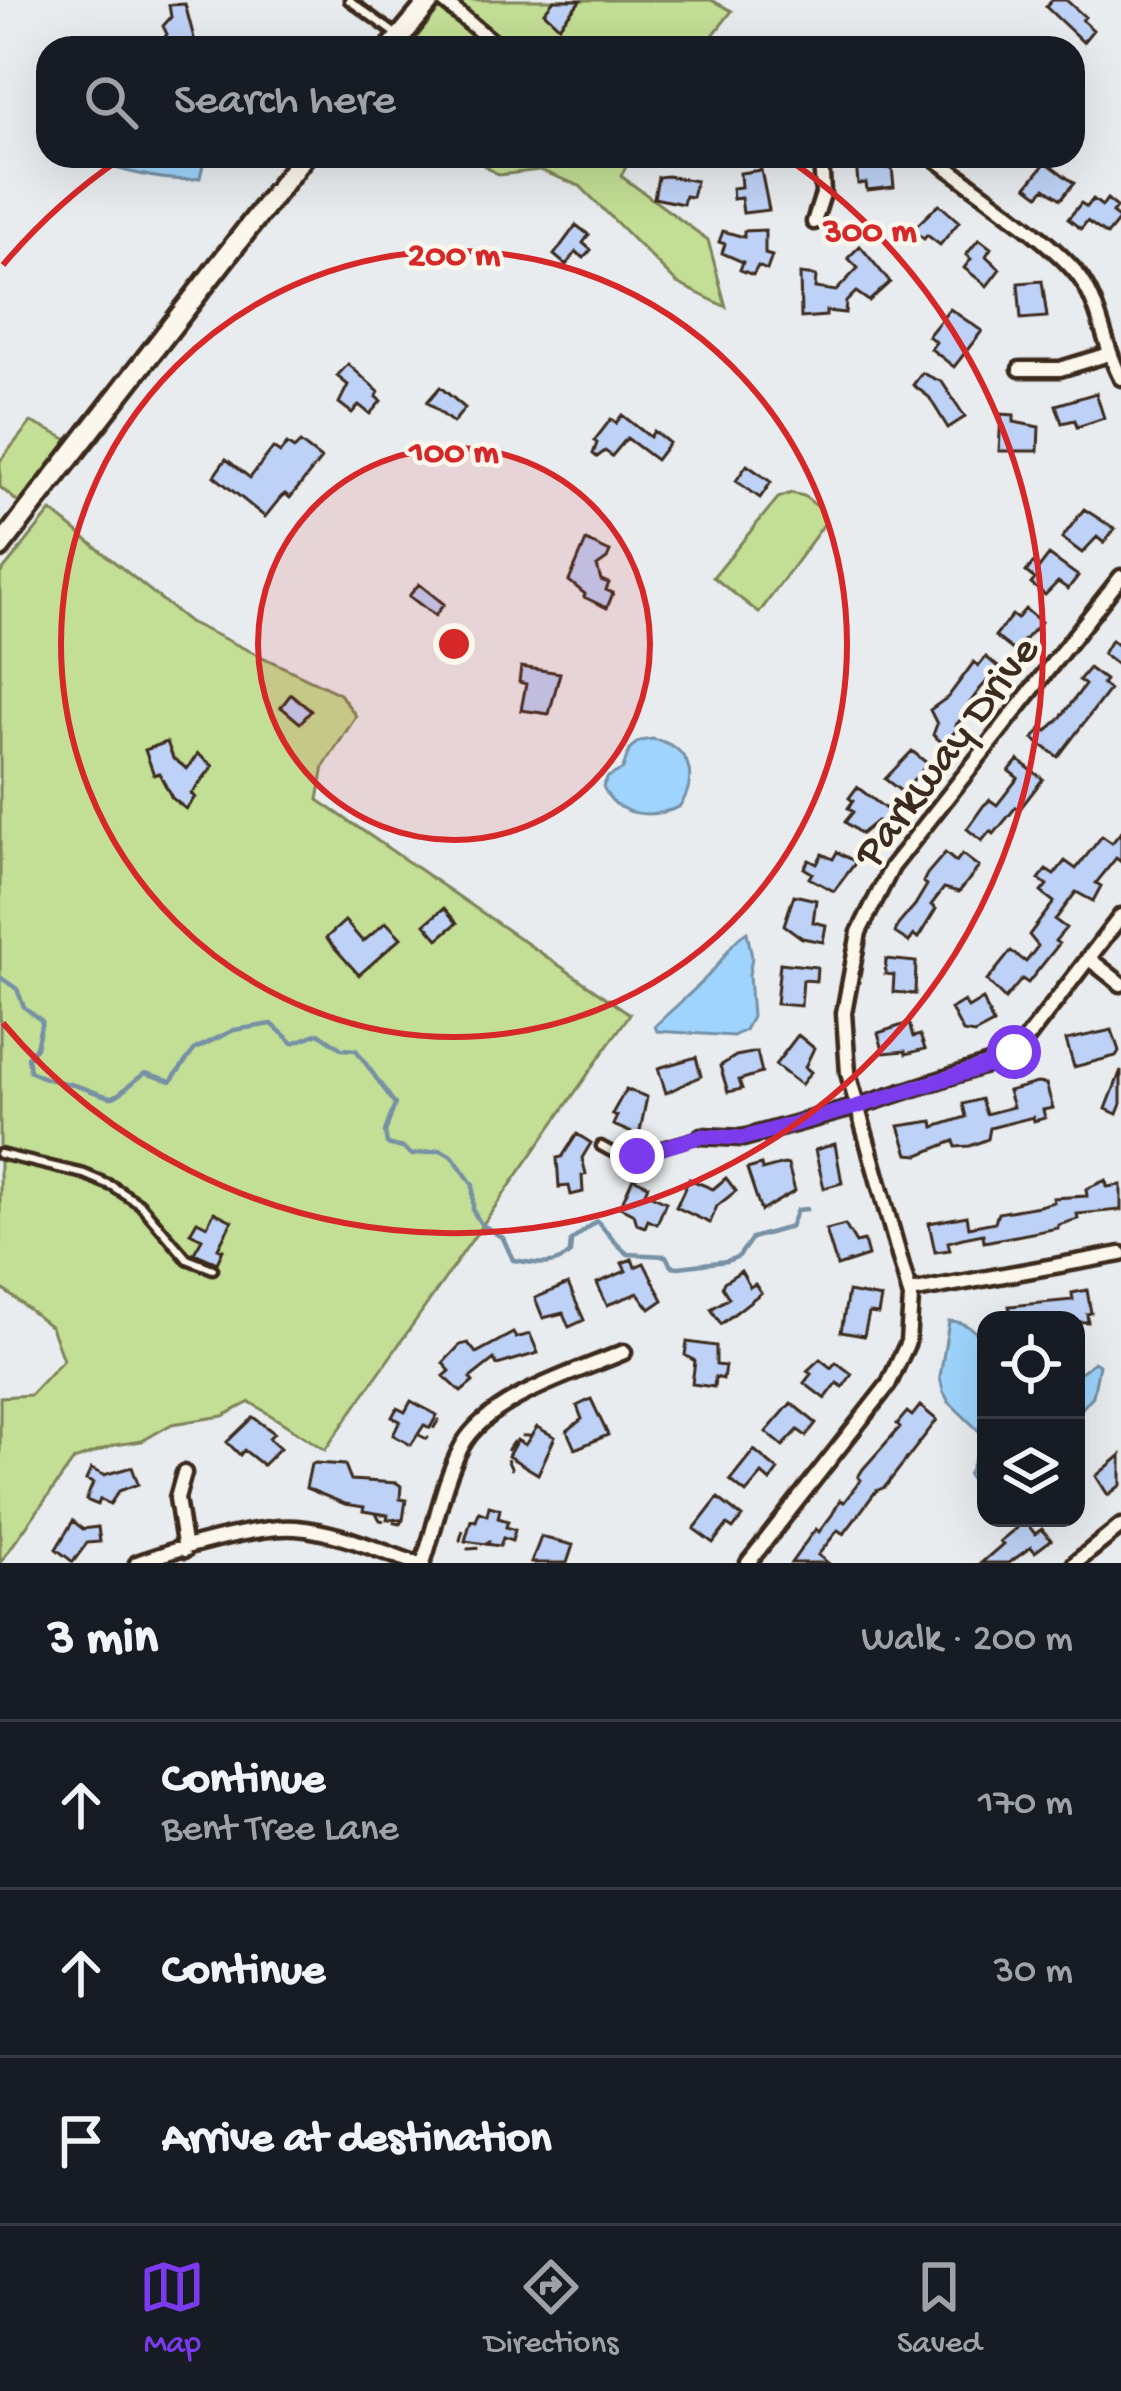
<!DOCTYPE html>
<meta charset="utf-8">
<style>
:root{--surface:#171b24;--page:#242831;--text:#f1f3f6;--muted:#9ea1a6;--line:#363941;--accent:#7c3aed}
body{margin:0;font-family:"Gochi Hand",sans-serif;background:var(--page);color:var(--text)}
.controls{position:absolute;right:36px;bottom:36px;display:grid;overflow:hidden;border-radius:24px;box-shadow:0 12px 48px #0002}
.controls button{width:108px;height:108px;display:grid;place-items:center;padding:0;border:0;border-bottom:3px solid var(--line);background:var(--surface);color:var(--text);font:60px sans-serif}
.stop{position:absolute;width:36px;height:36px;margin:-27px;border:9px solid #7c3aed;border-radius:50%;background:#fff}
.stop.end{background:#7c3aed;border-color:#fff;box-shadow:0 3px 12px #0008}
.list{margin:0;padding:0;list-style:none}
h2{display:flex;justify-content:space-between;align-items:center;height:156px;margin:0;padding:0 48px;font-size:51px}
h2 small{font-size:39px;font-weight:400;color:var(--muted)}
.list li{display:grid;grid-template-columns:78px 1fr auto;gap:36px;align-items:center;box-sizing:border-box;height:168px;padding:0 48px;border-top:3px solid var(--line)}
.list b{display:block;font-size:45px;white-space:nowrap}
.list p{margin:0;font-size:39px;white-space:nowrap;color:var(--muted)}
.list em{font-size:39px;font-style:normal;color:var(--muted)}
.icon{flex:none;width:66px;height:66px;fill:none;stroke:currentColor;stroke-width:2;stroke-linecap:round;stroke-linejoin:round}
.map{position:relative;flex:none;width:1121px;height:1563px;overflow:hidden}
.search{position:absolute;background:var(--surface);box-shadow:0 12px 48px #0002;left:36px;right:36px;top:36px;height:132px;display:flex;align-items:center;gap:30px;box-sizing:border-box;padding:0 42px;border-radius:36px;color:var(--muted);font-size:45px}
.sheet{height:660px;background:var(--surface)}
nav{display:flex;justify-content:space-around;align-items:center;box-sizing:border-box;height:168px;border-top:3px solid var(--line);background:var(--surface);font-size:33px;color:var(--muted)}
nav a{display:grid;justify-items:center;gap:6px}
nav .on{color:var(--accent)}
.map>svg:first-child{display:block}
.green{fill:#c3de95;stroke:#7f845a;stroke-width:3}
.water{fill:#9ed4fd;stroke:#7690a4;stroke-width:3}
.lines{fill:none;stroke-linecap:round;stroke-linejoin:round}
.stream{stroke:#7690a4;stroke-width:4.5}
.building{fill:#bed2f7;stroke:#3b2a1e;stroke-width:3}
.service-casing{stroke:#3b2a1e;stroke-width:15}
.minor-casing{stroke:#3b2a1e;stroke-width:21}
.secondary-casing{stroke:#3b2a1e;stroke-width:27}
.path{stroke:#3b2a1e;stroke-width:3;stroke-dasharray:12 9;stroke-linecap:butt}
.service{stroke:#fbf7ec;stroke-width:6}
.minor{stroke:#fbf7ec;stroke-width:12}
.secondary{stroke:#fbf7ec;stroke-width:18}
.route{stroke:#7c3aed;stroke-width:15}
.ring{fill:none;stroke:#d62828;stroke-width:6}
.labels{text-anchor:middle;stroke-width:9;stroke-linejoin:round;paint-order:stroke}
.street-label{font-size:45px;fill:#3b2a1e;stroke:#fbf7ec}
.centre{fill:#d62828;stroke:#fbf7ec;stroke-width:6}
.ring-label{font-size:36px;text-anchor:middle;font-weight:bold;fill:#d62828;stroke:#fbf7ec;stroke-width:9;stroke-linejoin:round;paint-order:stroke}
</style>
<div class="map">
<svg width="1121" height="1563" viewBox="0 0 1121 1563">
<rect width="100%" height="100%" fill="#e9ecef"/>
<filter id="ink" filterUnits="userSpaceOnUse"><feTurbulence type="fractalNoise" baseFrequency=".00833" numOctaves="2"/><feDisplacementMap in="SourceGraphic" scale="24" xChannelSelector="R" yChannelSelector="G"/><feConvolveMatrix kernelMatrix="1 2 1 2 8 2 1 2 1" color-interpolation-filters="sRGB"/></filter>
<g filter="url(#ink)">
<path class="green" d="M445,0H711L732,11L703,48H409Z
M469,156H632L621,176L708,240L726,307L677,283L580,186L540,170L499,175Z
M31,422L69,440L20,504L0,487V461Z
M791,493L804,496L822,510L825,523L759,613L713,577L778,498Z
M51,511L189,622L340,694L356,716L324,766L318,800L630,1014L325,1450L250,1402L223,1416L172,1424L142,1441L115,1445L74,1460L0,1563V1397L30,1395L63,1360L51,1327L0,1287V574Z"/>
<path class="water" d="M77,156H205L200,178C167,185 109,167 77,156Z
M652,739C690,745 700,778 679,807C651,819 615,817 603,786L608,777L623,769C628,750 630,741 652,739Z
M747,932L752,957L749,975L752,1017L745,1030L733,1036L657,1031L655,1026C674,1007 696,990 714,969C726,956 731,941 747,932Z
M949,1321C965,1321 978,1332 986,1345L984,1485L972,1481L968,1475L983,1439L981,1433L949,1402L943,1391L940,1377Z
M1094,1362L1099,1365L1093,1396L1076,1415V1376Z"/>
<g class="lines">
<path class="stream" d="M0,977L17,989L24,1007L42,1021L36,1047L28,1057L30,1071C46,1081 60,1081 77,1086C125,1101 104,1104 145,1073L171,1081L195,1049L234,1030L272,1024L293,1043L319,1033L342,1049L356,1050L395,1104L385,1132L387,1144L403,1148L412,1155L441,1150L453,1157L473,1185V1211L481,1224L503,1238L513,1260C534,1263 554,1269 570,1253L571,1241L597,1221C608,1233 615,1244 628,1254L666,1256L671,1266L679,1267L727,1261L739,1256L752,1238L790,1227L797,1210L807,1209"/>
</g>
<path class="building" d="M554,0H581L559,26L544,12Z
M1052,0H1066L1085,17L1082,20L1093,30L1083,42L1046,7Z
M185,4L194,38L189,48H157L167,34L163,26L171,17L169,5Z
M870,161V168H892L894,187L867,190L866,183L858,184L856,162Z
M1046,162L1074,183L1061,199L1045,188L1039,195L1027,186Z
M761,170L769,210L743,213L741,198L733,199L732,188L741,187L740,173Z
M667,176L696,181L692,197L685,196L683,204L654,198L658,177Z
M1093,199L1102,206L1107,199L1117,207L1112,213L1120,219L1107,235L1087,221L1081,229L1068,219L1081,203L1087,207Z
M939,204L959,222L940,245L927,235L924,239L912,230Z
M576,225L589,235L583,243L591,250L584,258L576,252L566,265L554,255Z
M765,230V254L772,256L767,270L758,266L753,275L740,270L743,262L722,253L725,244L719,242L723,231L744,237V231Z
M979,239L991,248L986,256L1000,269L987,286L964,268L971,259L966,255Z
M860,246L890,282L869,301L856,292L846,302L845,313L826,311V316L801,318L800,274L816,276L815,288L836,291L858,268L848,258Z
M1042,281L1047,317L1021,319L1018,283Z
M950,309L982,331L954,367L931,349L936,342L928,336Z
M348,364L379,392L376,397L381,401L370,414L359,405L352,413L339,403L348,385L337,376Z
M922,373L942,382L965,417L948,428L929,397L913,385Z
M440,387L465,408L453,423L427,402Z
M1096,393L1104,418L1077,427L1075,420L1062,423L1056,405Z
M1001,414L1014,415V422L1039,427L1038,451H999Z
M622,415L650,437L654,431L669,443L656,460L627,438L612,456L605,451L597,457L593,454L597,443L594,441L611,419L616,423Z
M300,443L321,459L290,498L285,494L281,497L265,517L214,476L226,459L250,478L273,448L280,453L287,444L294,449Z
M747,465L771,482L760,498L736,481Z
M1084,509L1115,529L1104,543L1097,537L1082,553L1062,538Z
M586,541L610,552L607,559L597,566L601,580L609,583L606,590L613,593L607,608L584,597L585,594L569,581Z
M1049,555L1078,576L1068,589L1058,582L1045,595L1031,584L1035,579L1026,572L1033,563L1039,568Z
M419,584L444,604L435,616L409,596Z
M1025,609L1041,622L1014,651L995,636L1012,615L1017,619Z
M1111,640L1121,648V668L1103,654Z
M986,657L1003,671L995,682L990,678L980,689L966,708L969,710L956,725L959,727L944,744L933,735L937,724L930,710L948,697L974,662L979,666Z
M521,667L560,673L549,714L521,710L526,684L519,682Z
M1089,668L1105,680L1102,684L1109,690L1058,757L1033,739L1042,728L1047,731L1061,717L1085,685L1079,680Z
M291,694L311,711L300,723L281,707Z
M167,742L173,758L187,769L198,754L213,766L191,794L195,797L186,809L172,798L159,773L154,775L145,750Z
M912,751L928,764L902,792L885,779Z
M1018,760L1043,779L1019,810L1016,807L994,834L990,831L982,841L967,829L984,805L990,800L997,805L1018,778L1009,771Z
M857,787L891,813L882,825L877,821L861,834L845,822L853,812L848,808L853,801L849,798Z
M1121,832V862L1116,858L1096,883L1101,886L1093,901L1076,892L1055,920L1066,928L1055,941L1059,944L1028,983L1022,979L1005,999L987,981L1011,951L1026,962L1038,946L1029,935L1054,902L1041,892L1047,885L1039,879L1046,870L1054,875L1065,861L1076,869L1102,836L1112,843Z
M837,852L856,862L834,891L809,878L812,873L804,868L809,860L817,864L822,854L833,859Z
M945,853L956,862L962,854L979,867L959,892L944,888L931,905L936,909L918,938L914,935L909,942L895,933L898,925L915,905L927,885L923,882L927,874Z
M794,895L816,900L813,922L826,925L823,942L802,938L784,925Z
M444,908L457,923L438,939L425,924Z
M345,921L363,942L386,922L401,938L359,975L326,938Z
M886,959L916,962L915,994L893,992L894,975L885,974Z
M780,963L817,967L816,981L803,980L801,1006L776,1004Z
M983,999L993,1024L974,1034L963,1032L951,1009L964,1001L968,1008Z
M909,1023L913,1037L920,1035L925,1049L906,1054L905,1051L884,1053L878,1033Z
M1112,1030L1119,1051L1116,1056L1074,1067L1066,1040Z
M798,1035L814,1048L805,1067L811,1072L801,1085L775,1065Z
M757,1052L762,1073L739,1080L742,1089L728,1092L720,1066L736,1056Z
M696,1057L701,1076L666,1093L658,1068Z
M1121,1070V1104L1117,1114L1106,1109Z
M1037,1083L1046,1084L1053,1108L1043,1110L1045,1118L1034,1121L1033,1117L990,1128L988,1139L970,1146L956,1147L954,1141L919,1155L908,1154L899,1126L933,1121L934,1127L966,1117L963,1104L981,1099L986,1114L1013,1107L1008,1091Z
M626,1089L647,1097L639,1136L613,1125L617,1116L612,1114Z
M577,1134L591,1143L582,1158L586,1174L582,1176L583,1192L571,1195L569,1186L559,1187L557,1158L562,1157Z
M835,1144L842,1183L824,1188L815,1150Z
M784,1164L788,1165L795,1191L761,1211L747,1169L761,1165L762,1170Z
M633,1178L648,1185L645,1192L666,1202L657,1224L648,1220L645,1227L637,1224L634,1214L620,1207Z
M726,1178L736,1191L717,1206L710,1223L676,1207L689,1179L713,1189Z
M1106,1180L1107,1187L1121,1185V1210L1077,1214L1078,1219L1058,1225V1228L984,1242L983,1234L963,1238L948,1242L950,1250L935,1252L929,1223L967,1216L969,1227L995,1222L998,1213L1039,1206L1054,1202L1053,1198L1087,1196L1086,1189Z
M214,1212L232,1221L218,1248L223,1250L217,1263L194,1253L202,1239L190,1233L197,1221L207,1226Z
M845,1225L856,1243L864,1241L868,1256L837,1266L826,1230Z
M632,1259L635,1267L644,1263L663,1300L650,1309L638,1293L607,1305L597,1283L626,1271L622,1263Z
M741,1271L750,1287L755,1284L761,1293L721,1324L711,1309L729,1298L722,1287L724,1282Z
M568,1284L584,1320L569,1327L563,1313L543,1318L535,1298Z
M1087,1290L1091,1313L1087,1314L1088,1322L1012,1320L1009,1306L1073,1300L1072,1293Z
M848,1292L881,1298L878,1314L869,1313L864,1336L841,1332Z
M513,1333L516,1338L530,1334L538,1353L497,1365L494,1359L470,1378L473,1382L461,1392L444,1376L450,1371L443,1363L460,1345L468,1343L476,1353Z
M687,1342L716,1346V1365L725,1366L723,1379L715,1377L714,1387L692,1384L695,1361L685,1355Z
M820,1359L831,1368L836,1362L852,1374L843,1387L837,1383L825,1399L804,1383L811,1374L807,1371Z
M591,1399L608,1435L575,1449L567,1431L582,1419L577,1406Z
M411,1401L437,1415L430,1428L424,1425L411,1445L393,1435L400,1421L392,1417L397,1408L405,1412Z
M791,1403L816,1423L806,1436L798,1430L783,1446L766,1432Z
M920,1406L937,1420L885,1487L876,1491L844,1534L838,1530L818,1555L828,1563H791L811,1535L816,1529L819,1532L832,1515L840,1500L844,1502L861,1480L858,1477L863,1469L900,1427L897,1424L907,1412L912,1416Z
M253,1417L274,1433L269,1438L280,1448L263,1465L244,1450L240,1455L227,1442Z
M537,1427L555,1437L538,1474L508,1456L517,1440L525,1445Z
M754,1450L778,1470L770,1481L762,1474L746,1493L730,1480Z
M1121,1455V1485L1108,1495L1096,1476Z
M315,1463L345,1465L351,1480L397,1483L401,1486L400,1499L406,1500L403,1520L387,1519L388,1515L363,1511L364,1507L345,1504L306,1488L311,1464Z
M132,1467L138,1484L119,1491L110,1504L100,1499L98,1505L86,1500L93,1483L86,1480L91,1469L104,1475Z
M718,1498L742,1517L733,1529L727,1525L713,1543L694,1529Z
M489,1506L500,1509L498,1518L508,1521L506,1527L515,1530L512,1541L503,1538L500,1546L465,1541L471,1520L476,1521L479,1512L487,1515Z
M73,1521L83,1529L98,1527L100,1542L87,1543L73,1562L56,1549Z
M1025,1521L1035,1534L1042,1529L1051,1540L1035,1552L1031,1547L1009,1563H981L1003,1544L1000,1541Z
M541,1537L573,1545L567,1563H531Z"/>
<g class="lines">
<g class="service-casing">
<path id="service" d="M349,0L397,35
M601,1146L623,1158L698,1137
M0,1154L84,1174L112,1186L140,1204L187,1259L213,1269"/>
</g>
<g class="minor-casing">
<path id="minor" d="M442,0L500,48
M932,156C970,186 1060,245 1083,282C1102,312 1104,347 1121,378
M814,222L823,194L821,156
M1020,369H1060L1109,354
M1088,958L1121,984
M701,1136L743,1138L856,1107L1004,1059L1022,1045L1121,916
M910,1292L1121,1254
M184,1473L177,1498L185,1550
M137,1563C174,1549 258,1525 296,1528C336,1531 377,1550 415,1563
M423,1563C436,1525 443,1481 462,1446C488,1398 575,1373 624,1352
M748,1563L888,1385L908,1342L911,1298L848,1073L844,1013L859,932L892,867L1121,577
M1075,1563L1121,1526"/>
</g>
<g class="secondary-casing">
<path id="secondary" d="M391,48L431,0
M0,547L304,156"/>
</g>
<path class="path" d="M397,2L398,0
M419,1435L427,1439L444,1411
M512,1470L505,1455C511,1444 517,1432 531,1437
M376,1513L380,1520L400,1524L407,1512
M463,1530L460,1540L468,1549L484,1548L490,1540"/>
<use href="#service" class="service"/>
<use href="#minor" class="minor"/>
<use href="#secondary" class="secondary"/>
</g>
</g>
<g class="lines" filter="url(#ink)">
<path class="route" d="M637,1156L701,1136L743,1138L856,1107L992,1064L1014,1052"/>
</g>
<circle cx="454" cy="644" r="196" fill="#d62828" fill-opacity=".12"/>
<g class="ring">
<circle cx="454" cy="644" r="196"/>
<circle cx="454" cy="644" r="393"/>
<path d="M3 265A589 589 0 0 1 120 159M788 159A589 589 0 1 1 3 1023"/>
</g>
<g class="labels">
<g class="street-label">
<text transform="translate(943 749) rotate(-53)" y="16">Parkway Drive</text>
</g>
</g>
<circle cx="454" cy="644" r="18" class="centre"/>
<g class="ring-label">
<text x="870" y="240">300 m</text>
<text x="454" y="264">200 m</text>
<text x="454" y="461">100 m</text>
</g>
</svg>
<div class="controls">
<button><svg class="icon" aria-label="locate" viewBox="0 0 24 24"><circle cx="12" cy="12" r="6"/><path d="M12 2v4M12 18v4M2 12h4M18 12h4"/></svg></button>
<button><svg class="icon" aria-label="layers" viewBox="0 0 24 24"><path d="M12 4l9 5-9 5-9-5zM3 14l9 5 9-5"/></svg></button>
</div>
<div class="stop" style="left:1014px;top:1052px"></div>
<div class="stop end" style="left:637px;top:1156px"></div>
<div class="search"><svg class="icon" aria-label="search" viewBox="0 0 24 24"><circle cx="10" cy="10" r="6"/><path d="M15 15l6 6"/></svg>Search here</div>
</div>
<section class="sheet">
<h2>3 min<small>Walk · 200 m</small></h2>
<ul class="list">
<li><svg class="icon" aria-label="ahead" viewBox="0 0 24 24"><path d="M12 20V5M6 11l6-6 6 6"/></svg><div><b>Continue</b><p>Bent Tree Lane</p></div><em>170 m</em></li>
<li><svg class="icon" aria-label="ahead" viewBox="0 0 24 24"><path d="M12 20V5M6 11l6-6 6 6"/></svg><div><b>Continue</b></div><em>30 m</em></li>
<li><svg class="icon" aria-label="arrive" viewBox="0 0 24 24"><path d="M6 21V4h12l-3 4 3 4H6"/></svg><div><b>Arrive at destination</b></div></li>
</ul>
</section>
<nav>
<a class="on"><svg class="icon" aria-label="map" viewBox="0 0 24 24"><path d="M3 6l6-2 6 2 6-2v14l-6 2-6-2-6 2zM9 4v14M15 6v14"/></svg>Map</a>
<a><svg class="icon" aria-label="directions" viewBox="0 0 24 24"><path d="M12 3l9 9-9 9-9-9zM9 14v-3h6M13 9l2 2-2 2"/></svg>Directions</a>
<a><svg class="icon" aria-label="saved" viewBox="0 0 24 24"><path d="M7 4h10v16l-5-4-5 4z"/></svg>Saved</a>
</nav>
